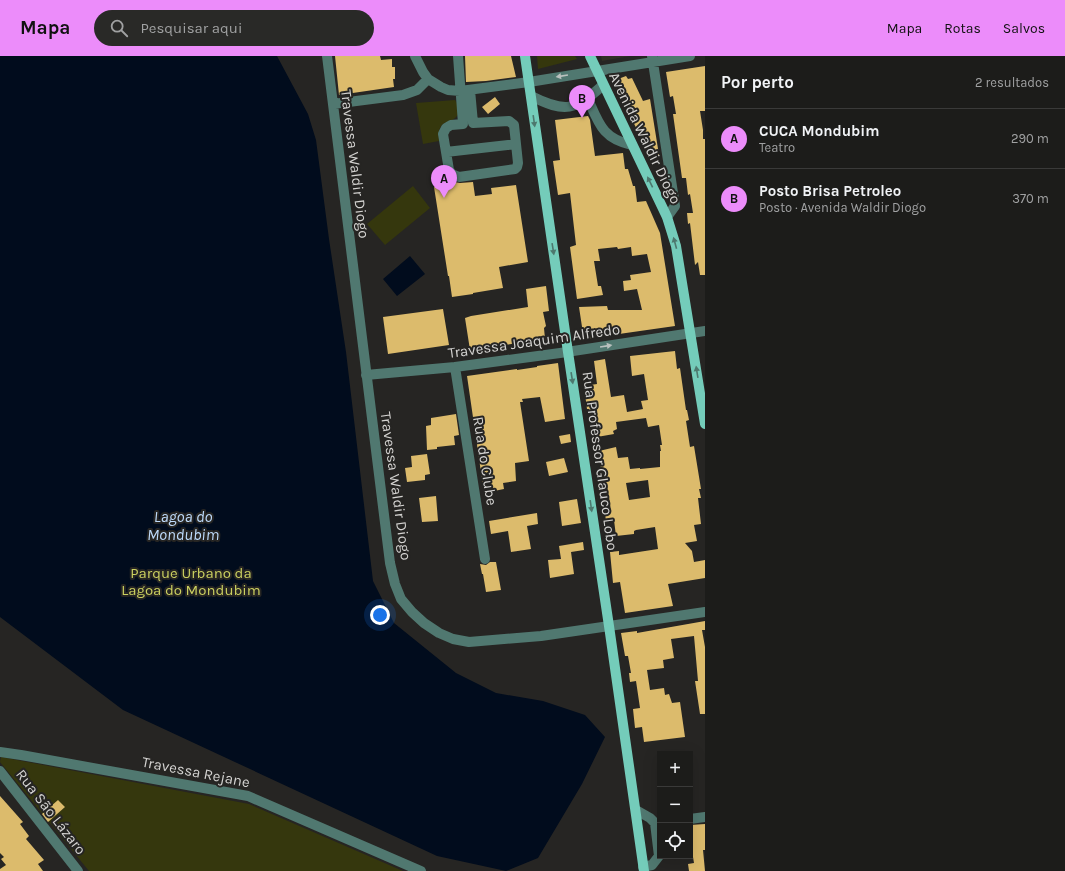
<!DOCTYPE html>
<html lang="pt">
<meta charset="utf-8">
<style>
:root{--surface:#1c1c1a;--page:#292927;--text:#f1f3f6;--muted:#a0a1a2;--line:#3a3a39;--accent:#ec8cfa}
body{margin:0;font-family:Karla,sans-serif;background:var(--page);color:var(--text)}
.controls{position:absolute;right:12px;bottom:12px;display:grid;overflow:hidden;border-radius:0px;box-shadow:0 4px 16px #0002}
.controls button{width:36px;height:36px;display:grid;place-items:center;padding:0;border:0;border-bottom:1px solid var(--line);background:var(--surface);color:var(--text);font:20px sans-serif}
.you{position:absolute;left:380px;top:559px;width:14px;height:14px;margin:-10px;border:3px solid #fff;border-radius:50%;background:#1a73e8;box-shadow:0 0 0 6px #1a73e833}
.badge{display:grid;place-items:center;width:26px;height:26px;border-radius:50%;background:var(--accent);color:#111;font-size:13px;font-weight:700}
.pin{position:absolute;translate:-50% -33px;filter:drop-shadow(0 1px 2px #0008)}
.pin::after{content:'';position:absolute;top:21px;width:14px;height:12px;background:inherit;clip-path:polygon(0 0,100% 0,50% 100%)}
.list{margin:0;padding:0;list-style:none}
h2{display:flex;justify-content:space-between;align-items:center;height:52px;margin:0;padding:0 16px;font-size:17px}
h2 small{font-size:13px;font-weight:400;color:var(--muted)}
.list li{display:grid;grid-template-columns:26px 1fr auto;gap:12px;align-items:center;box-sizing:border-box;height:60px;padding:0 16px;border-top:1px solid var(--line)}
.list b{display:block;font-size:15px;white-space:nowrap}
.list p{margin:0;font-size:13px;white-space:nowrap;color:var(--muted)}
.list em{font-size:13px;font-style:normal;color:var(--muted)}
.icon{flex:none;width:22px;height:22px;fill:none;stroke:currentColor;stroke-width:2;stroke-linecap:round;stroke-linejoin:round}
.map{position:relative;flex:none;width:705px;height:815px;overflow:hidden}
header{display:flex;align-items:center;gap:24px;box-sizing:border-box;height:56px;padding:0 20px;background:var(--accent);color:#111}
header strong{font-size:19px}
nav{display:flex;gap:22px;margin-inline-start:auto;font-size:14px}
.search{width:280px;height:36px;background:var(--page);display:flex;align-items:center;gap:10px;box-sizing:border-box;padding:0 14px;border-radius:22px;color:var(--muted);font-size:15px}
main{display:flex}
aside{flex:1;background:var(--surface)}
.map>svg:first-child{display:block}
.built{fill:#322f26}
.green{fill:#35370d}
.water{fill:#010c1d}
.building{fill:#dcbb6c;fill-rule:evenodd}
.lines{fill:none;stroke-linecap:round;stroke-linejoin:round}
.minor{stroke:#507870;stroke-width:10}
.major{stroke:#74ccba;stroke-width:10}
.oneway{fill:#bac1be}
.oneway2{fill:#4d786e}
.labels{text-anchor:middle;stroke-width:4;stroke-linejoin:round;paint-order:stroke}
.street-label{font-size:15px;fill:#d4d3d1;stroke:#262523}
.park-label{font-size:15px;fill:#cbd060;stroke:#262523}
.water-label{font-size:16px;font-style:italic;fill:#bedbfb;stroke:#262523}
</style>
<header>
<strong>Mapa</strong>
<div class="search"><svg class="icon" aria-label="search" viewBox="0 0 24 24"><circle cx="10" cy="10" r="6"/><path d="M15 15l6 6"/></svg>Pesquisar aqui</div>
<nav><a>Mapa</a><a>Rotas</a><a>Salvos</a></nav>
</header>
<main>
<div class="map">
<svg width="705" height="815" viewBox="0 0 705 815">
<rect width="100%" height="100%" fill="#262523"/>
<path class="built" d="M601,0H630L602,5Z"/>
<path class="green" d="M537,0H575L577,3L538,13Z
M455,44L460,52C457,73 436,57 439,85L423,88L416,47Z
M413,130L430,152L385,189L367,168Z
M1,701L249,748L403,815H89L0,706Z"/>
<path class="water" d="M0,0H277L308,58L316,84L329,183L346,296L373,525L394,567L456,617L496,637L543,645L585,659L605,681L582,728L538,802L506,815L437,800L123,654L0,561Z
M410,200L425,218L397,240L383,223Z"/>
<path class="building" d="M335,0H380L381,4L392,3V11H395V23H393L394,31L339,39Z
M465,0H511L516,21L486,25L466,26Z
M705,10V55H700L703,74V83H705V219H700L698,206L695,209L690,167L688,168L687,157H693L690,138L688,139L686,122H682L673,58H676L673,40L670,41L666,16Z
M626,20L628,23L632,22L643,45L650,43L659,99L651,102L613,25Z
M495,41L500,48L488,58L482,51Z
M588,60L590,64L595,100L623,97L625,113H628L633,130H635L637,146L646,145L660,177L675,270L619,278H613L612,275L591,278L592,282L584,284L579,251L607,250L608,254H642L637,233L624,235L623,225L631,224L630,219L651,216L647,198L632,200L631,191L618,193L617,191L598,193L600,205H594L598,230H601L603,239L577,243L570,191L576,189L570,137L558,139L553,105L560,104L555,64Z
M454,126L460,127L473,126L475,140L492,138L491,132L516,129L528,206L499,211L503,232L473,237V238L452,241L449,220H448L434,131L445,129L444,127Z
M546,230L549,255L543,256L546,270L544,272L545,283L470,294L465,262L471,260L528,251L526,233Z
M443,253L449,289L388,298L383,261Z
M675,295L677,313L680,312L686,354H687L689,364L686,365L690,391L694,390L701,433H699L701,442H698L701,468L694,469L697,485L685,487L692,495L694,506L705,504V522L668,528L673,550L625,557L620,526L613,527L610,496L619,495V499L658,493L655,471L636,474L634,475V478L616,480L614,464L606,466L605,457L611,456L610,447L607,430L601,431L598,413H601L599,395L616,391L618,402L628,401L630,413L640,412V413L660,411V395H661L660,389H662L659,369L648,371L646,362L616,366L617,373L613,375L614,378L597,381L596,377H593L589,353H587L584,330L597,328L594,305L605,303L611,341L624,339L627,356L643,353L641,345L648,344L644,318L632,320L630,300ZM648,424L650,441L629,444L626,427Z
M558,307L565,363L545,366L540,341L522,343L523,346H520L529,405L515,407L516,425L503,427L504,433L489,436L488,429L483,430L467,320L517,313V314L537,311V310Z
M456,358L459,379L454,380L455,389L437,391V393L427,394L426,370L431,369V362Z
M570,378L571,386L561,388L559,380Z
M427,398L430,418L425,419V424L407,426L405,412L412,411L411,400Z
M564,402L568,416L549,420L546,406Z
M436,440L438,465L422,466L419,442Z
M577,443L581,467L562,470L559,446Z
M537,457L538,468L527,470L531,493L511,496L508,475L491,478L489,465Z
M583,486L584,494L571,496L574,518L550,522L548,504L561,503L559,490Z
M490,506H496L501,534L486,536L483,518H482L480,508L486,509Z
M705,565V574H702L705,591V658H700L695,625H698L694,580L671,583L674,602L663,604L664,612L647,614L650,634L664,632L665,639L669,638L672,647L680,646L685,681L644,686L642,671L635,672L633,653L640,652L636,625L630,626L629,617H631L628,600H625L621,577L637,575V577Z
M0,740L23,766L20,768L29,780L26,783L44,804L38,808L43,815H0V813L6,809L1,803L4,801L0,797Z
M58,744L65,751L48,766L42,758Z
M705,768V794H703L705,815H689L688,808L694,807L690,783V769Z"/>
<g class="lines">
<path class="minor" d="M327,0L390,507L395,528L401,543L412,556L424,567L439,577L453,583L469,586L541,580L705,556
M415,0L423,16L428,23
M458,0L463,68L451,69L446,72L443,78L449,114L452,118L459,121L515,113L517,111L518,107L514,69L509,65L473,67L470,34
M652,0L675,150L667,161
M531,40C565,57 575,55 603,29
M588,43C599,68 603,83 632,89
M333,48L403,39L417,34L428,23L441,31L448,34L460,35L529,26L690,0
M446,96L516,88
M455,311L485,503
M366,319L455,311L560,297L705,275
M0,696L21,699L248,740L421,815
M0,715L78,815
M636,754L650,762L655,767L659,800L652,809L643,811
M690,763L705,761"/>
<path class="major" d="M525,0L568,296L609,570L644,815
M590,0L667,161L676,190L705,368"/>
</g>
<defs><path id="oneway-solid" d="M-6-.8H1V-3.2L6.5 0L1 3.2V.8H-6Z"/></defs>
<g class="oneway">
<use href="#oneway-solid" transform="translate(562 20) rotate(171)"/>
<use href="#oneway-solid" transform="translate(606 290) rotate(-9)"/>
</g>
<g class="oneway2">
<use href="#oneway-solid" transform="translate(534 65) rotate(82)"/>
<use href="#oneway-solid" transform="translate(650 126) rotate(-116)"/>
<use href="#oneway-solid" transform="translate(675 187) rotate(-105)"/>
<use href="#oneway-solid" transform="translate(553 193) rotate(81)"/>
<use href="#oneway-solid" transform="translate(697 316) rotate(-99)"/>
<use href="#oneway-solid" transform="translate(572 322) rotate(81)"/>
<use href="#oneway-solid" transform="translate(591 450) rotate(82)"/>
</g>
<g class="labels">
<g class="street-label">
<text transform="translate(645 82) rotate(64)" y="5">Avenida Waldir Diogo</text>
<text transform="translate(355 108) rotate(83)" y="5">Travessa Waldir Diogo</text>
<text transform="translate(534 285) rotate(-8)" y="5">Travessa Joaquim Alfredo</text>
<text transform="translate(485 405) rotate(81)" y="5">Rua do Clube</text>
<text transform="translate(600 405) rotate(82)" y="5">Rua Professor Glauco Lobo</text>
<text transform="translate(396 430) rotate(82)" y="5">Travessa Waldir Diogo</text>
<text transform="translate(196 716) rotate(11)" y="5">Travessa Rejane</text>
<text transform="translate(51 756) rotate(52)" y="5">Rua São Lázaro</text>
</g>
<g class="park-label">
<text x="191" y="522">Parque Urbano da<tspan x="191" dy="17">Lagoa do Mondubim</tspan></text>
</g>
<g class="water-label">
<text x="183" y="466">Lagoa do<tspan x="183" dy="18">Mondubim</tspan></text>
</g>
</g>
</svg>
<div class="controls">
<button>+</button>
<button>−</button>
<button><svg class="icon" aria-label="locate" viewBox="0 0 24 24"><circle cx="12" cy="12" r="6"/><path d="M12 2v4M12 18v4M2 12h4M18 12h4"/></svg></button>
</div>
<div class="you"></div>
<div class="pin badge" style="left:444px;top:142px">A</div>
<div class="pin badge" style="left:582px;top:62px">B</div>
</div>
<aside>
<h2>Por perto<small>2 resultados</small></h2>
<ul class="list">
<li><span class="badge">A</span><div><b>CUCA Mondubim</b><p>Teatro</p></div><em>290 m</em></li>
<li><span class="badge">B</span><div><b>Posto Brisa Petroleo</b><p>Posto · Avenida Waldir Diogo</p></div><em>370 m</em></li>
</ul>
</aside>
</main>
